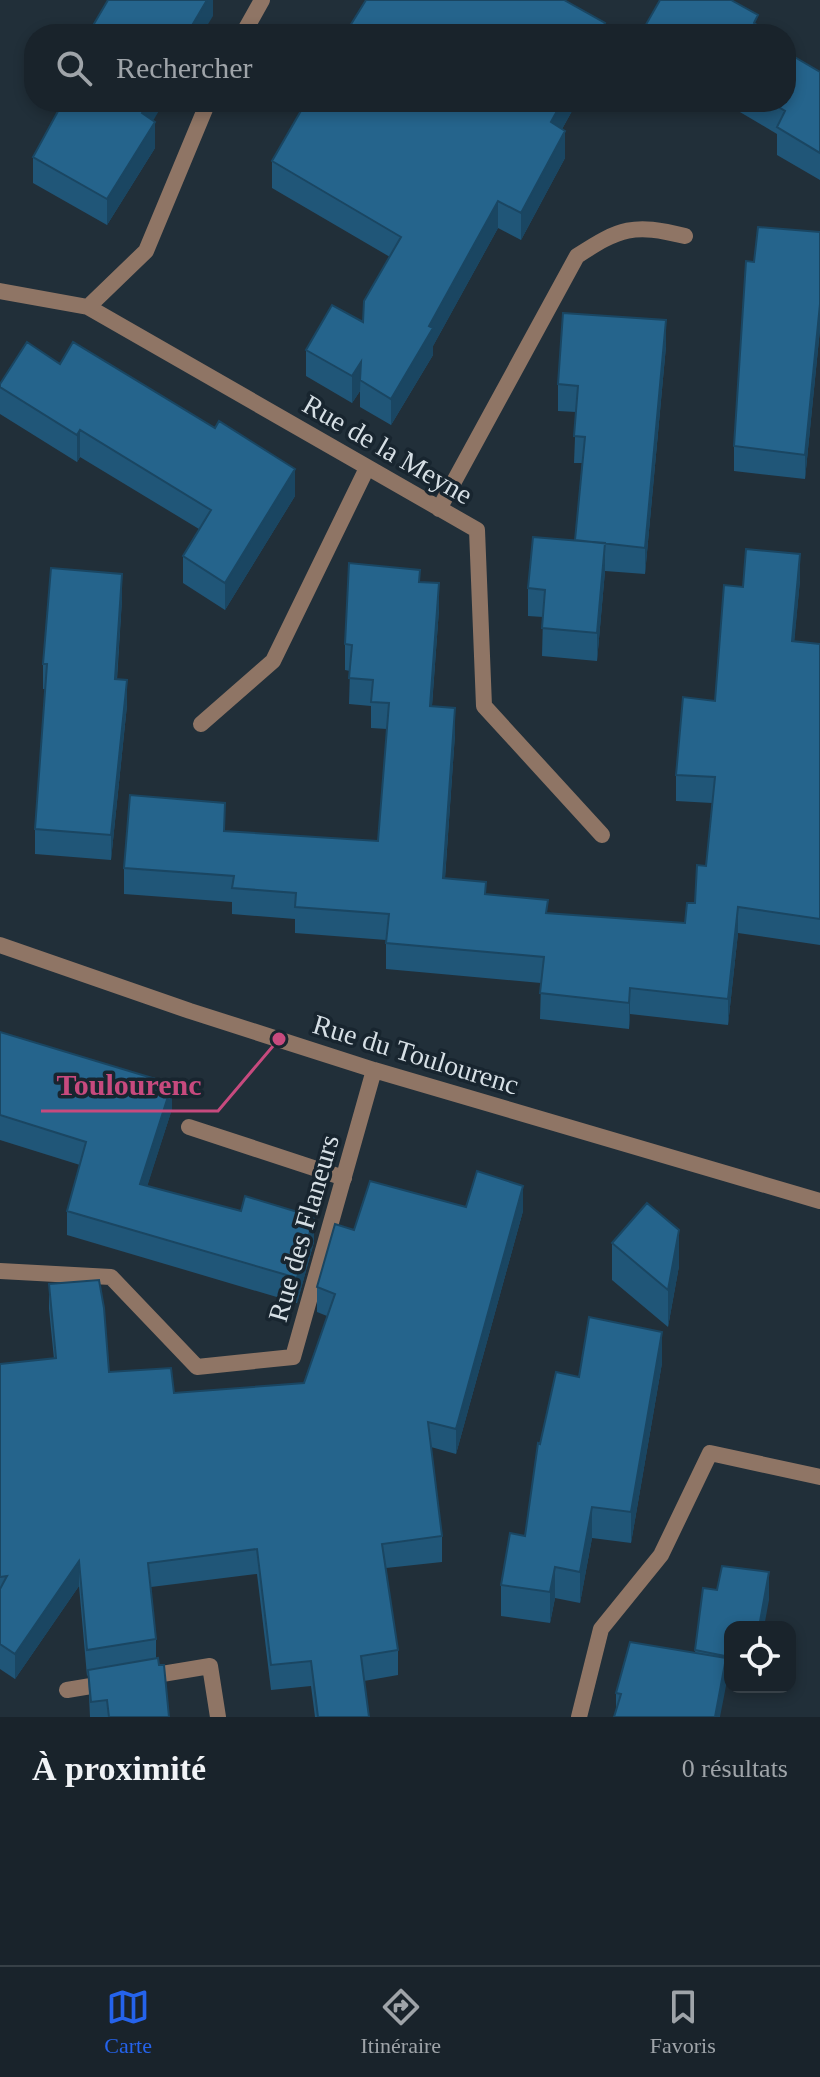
<!DOCTYPE html>
<html lang="fr">
<meta charset="utf-8">
<style>
:root{--surface:#19232b;--page:#262f37;--text:#f1f3f6;--muted:#9fa4a9;--line:#374047;--accent:#2563eb}
body{margin:0;font-family:Georgia,serif;background:var(--page);color:var(--text)}
.controls{position:absolute;right:24px;bottom:24px;display:grid;overflow:hidden;border-radius:16px;box-shadow:0 4px 12px #0003}
.controls button{width:72px;height:72px;display:grid;place-items:center;padding:0;border:0;border-bottom:2px solid var(--line);background:var(--surface);color:var(--text);font:40px sans-serif}
.list{margin:0;padding:0;list-style:none}
h2{display:flex;justify-content:space-between;align-items:center;height:104px;margin:0;padding:0 32px;font-size:34px}
h2 small{font-size:26px;font-weight:400;color:var(--muted)}
.icon{flex:none;width:44px;height:44px;fill:none;stroke:currentColor;stroke-width:2;stroke-linecap:round;stroke-linejoin:round}
.map{position:relative;flex:none;width:820px;height:1717px;overflow:hidden}
.search{position:absolute;background:var(--surface);box-shadow:0 4px 12px #0003;left:24px;right:24px;top:24px;height:88px;display:flex;align-items:center;gap:20px;box-sizing:border-box;padding:0 28px;border-radius:32px;color:var(--muted);font-size:30px}
.sheet{height:248px;background:var(--surface)}
nav{display:flex;justify-content:space-around;align-items:center;box-sizing:border-box;height:112px;border-top:2px solid var(--line);background:var(--surface);font-size:22px;color:var(--muted)}
nav a{display:grid;justify-items:center;gap:4px}
nav .on{color:var(--accent)}
.map>svg:first-child{display:block}
.lines{fill:none;stroke-linecap:round;stroke-linejoin:round}
.service{stroke:#8f7565;stroke-width:16}
.minor{stroke:#8f7565;stroke-width:16}
.wall{fill:#205678}
.shaded-wall{fill:#1a4662}
.building{fill:#25648c;stroke:#1a4662;stroke-width:2}
.labels{text-anchor:middle;stroke-width:7;stroke-linejoin:round;paint-order:stroke}
.street-label{font-size:28px;fill:#d6dfe5;stroke:#18252f}
.leader{fill:none;stroke:#c74a7e;stroke-width:3}
.callout-dot{fill:#c74a7e;stroke:#18252f;stroke-width:3}
.callout-label{font-size:30px;text-anchor:middle;font-weight:bold;fill:#c74a7e;stroke:#18252f;stroke-width:7;stroke-linejoin:round;paint-order:stroke}
</style>
<div class="map">
<svg width="820" height="1717" viewBox="0 0 820 1717">
<rect width="100%" height="100%" fill="#212f39"/>
<g class="lines">
<path class="service" d="M189,1127L344,1178"/>
<path class="minor" d="M243,34L262,0
M0,291L88,307L477,530L484,706L602,835
M88,307L146,251L208,102
M439,509L577,256C620,228 633,223 685,236
M201,724L273,661L367,468
M0,945L190,1011L374,1070L820,1201
M0,1271L111,1277L197,1367L293,1357L374,1070
M144,1677L210,1666L218,1717
M67,1690L109,1683
M579,1717L601,1629L661,1555L710,1453L820,1477"/>
</g>
<path class="wall" d="M758,25L760,34H644V28Z
M820,72V180L777,155V134L723,102H786Z
M306,102H577L562,129L565,158L521,240L498,228L433,346V355L391,425L360,407V391L352,403L306,376V350L363,322L390,257L272,188V161Z
M153,121L155,148L107,225L33,183V157Z
M820,232V329L805,479L734,471V446L754,262Z
M666,346L645,574L605,571L597,661L542,656L543,617L528,616V588L575,540L582,463H574L576,412L558,411V384Z
M60,364L295,496L225,610L183,583V556L199,529L80,457L77,462L0,414V384Z
M800,580L794,641L820,644V945L738,933L728,1025L630,1014L629,1029L540,1019L541,983L386,969V940L295,933V919L232,914V902L124,894V868L225,831L378,841L387,729L371,728V706L349,704L350,671L345,670V644L420,582L439,609L432,706L455,734L445,879L486,894L548,913L685,923L695,903L706,866L712,803L676,801V775L715,701L743,587Z
M122,599L117,680L127,705L111,860L35,854V829L45,689H43V664Z
M0,1032L172,1109L147,1186L314,1242L297,1303L67,1235V1211L80,1165L0,1140Z
M466,1207L523,1211L456,1454L431,1447L442,1536V1562L386,1568L398,1650V1675L364,1681L369,1717H315L311,1686L271,1690L257,1574L151,1587L156,1639V1659L169,1717H90L88,1675L87,1676L79,1586L15,1679L0,1669V1364L54,1359L49,1309V1284L109,1372L174,1393L304,1383L327,1316L317,1312V1287L354,1230Z
M612,1243L679,1266L668,1327L612,1280Z
M662,1363L631,1543L592,1538L580,1603L555,1598L550,1623L501,1616V1585L525,1536L540,1444L579,1377Z
M703,1588L769,1600L730,1627V1685L726,1684L616,1710V1693L695,1653Z"/>
<path class="shaded-wall" d="M202,0H213V16L202,34H187Z
M605,23V34H599Z
M149,102H164L142,140V113Z
M562,102H577L551,149V122Z
M155,122V148L107,225V199Z
M565,131V158L521,240V213Z
M498,201V228L433,346V355L391,425V399L429,326Z
M820,304V329L805,479V455Z
M666,320V346L645,574V548Z
M361,362L360,391L352,403V376Z
M80,430V457L77,462V435Z
M295,469V496L225,610V583Z
M605,543V571L597,661V633Z
M800,554V580L792,667V641Z
M122,574V599L115,704V679Z
M439,583V609L430,732V706Z
M127,680V705L111,860V835Z
M455,708V734L443,905V878Z
M738,907V933L728,1025V999Z
M630,988V1014L629,1029V1003Z
M172,1084V1109L140,1209V1184Z
M523,1186V1211L456,1454V1429Z
M314,1217V1242L297,1303V1278Z
M679,1230V1266L668,1327V1290Z
M662,1332V1363L631,1543V1512Z
M592,1507V1538L580,1603V1572Z
M79,1561V1586L15,1679V1654Z
M555,1567V1598L550,1623V1592Z
M769,1572V1600L764,1627H759Z
M726,1658V1686L720,1717H715Z"/>
<path class="building" d="M108,0H207L187,34H88Z
M366,0H564L605,23L599,34H345Z
M660,0H731L758,15L754,23L760,27V34H655L644,28Z
M786,52L820,72V153L777,127L785,111L770,102H786Z
M63,102H149L142,113L155,122L107,199L33,157Z
M306,102H562L551,122L565,131L521,213L498,201L429,326L433,328L391,399L360,380L361,362L352,376L306,350L332,305L363,322L364,301L401,237L272,161Z
M758,227L820,232V304L805,455L734,446L746,261L754,262Z
M563,313L666,320L645,548L575,540L585,437L574,436L578,386L558,384Z
M27,342L60,364L73,342L215,428L219,421L295,469L225,583L183,556L211,510L80,430L77,435L0,387V384Z
M533,537L605,543L597,633L542,628L545,590L528,588Z
M746,549L800,554L792,641L820,644V919L738,907L728,999L630,988L629,1003L540,993L544,957L386,943L389,914L295,907L296,893L232,888L234,876L124,868L130,795L225,803L224,831L378,841L389,703L371,702L373,680L349,678L352,645L345,644L349,563L420,570L419,582L439,583L430,706L455,708L443,878L486,882L485,894L548,900L546,913L685,923L687,903H695L697,865L706,866L715,777L676,775L683,697L715,701L724,585L743,587Z
M51,568L122,574L115,679L127,680L111,835L35,829L47,664H43Z
M0,1032L172,1084L140,1184L241,1211L245,1196L314,1217L297,1278L67,1211L86,1142L0,1115Z
M477,1171L523,1186L456,1429L428,1422L442,1536L382,1544L398,1650L361,1656L369,1717H318L311,1661L271,1665L257,1549L148,1563L156,1639L87,1650L79,1561L15,1654L0,1644V1589L7,1576L0,1577V1364L56,1358L49,1284L99,1280L104,1308L109,1372L171,1368L174,1393L304,1383L335,1294L317,1287L335,1224L354,1230L370,1181L466,1207Z
M647,1203L679,1230L668,1290L612,1243Z
M589,1317L662,1332L631,1512L592,1507L580,1572L555,1567L550,1592L501,1585L510,1533L525,1536L538,1443L540,1444L556,1372L579,1377Z
M722,1566L769,1572L759,1627H730V1657L695,1650L703,1588L717,1590Z
M630,1642L726,1658L715,1717H614L621,1694L616,1693Z
M158,1658L159,1665H164L169,1717H109L107,1700L91,1702L88,1670Z"/>
<g class="labels">
<g class="street-label">
<text transform="translate(388 449) rotate(30)" y="10">Rue de la Meyne</text>
<text transform="translate(416 1054) rotate(17)" y="10">Rue du Toulourenc</text>
<text transform="translate(303 1228) rotate(-74)" y="10">Rue des Flaneurs</text>
</g>
</g>
<path class="leader" d="M279 1039L218 1111H41"/>
<circle class="callout-dot" cx="279" cy="1039" r="8"/>
<g class="callout-label">
<text x="129" y="1095">Toulourenc</text>
</g>
</svg>
<div class="controls">
<button><svg class="icon" aria-label="locate" viewBox="0 0 24 24"><circle cx="12" cy="12" r="6"/><path d="M12 2v4M12 18v4M2 12h4M18 12h4"/></svg></button>
</div>
<div class="search"><svg class="icon" aria-label="search" viewBox="0 0 24 24"><circle cx="10" cy="10" r="6"/><path d="M15 15l6 6"/></svg>Rechercher</div>
</div>
<section class="sheet">
<h2>À proximité<small>0 résultats</small></h2>
<ul class="list">
</ul>
</section>
<nav>
<a class="on"><svg class="icon" aria-label="map" viewBox="0 0 24 24"><path d="M3 6l6-2 6 2 6-2v14l-6 2-6-2-6 2zM9 4v14M15 6v14"/></svg>Carte</a>
<a><svg class="icon" aria-label="directions" viewBox="0 0 24 24"><path d="M12 3l9 9-9 9-9-9zM9 14v-3h6M13 9l2 2-2 2"/></svg>Itinéraire</a>
<a><svg class="icon" aria-label="saved" viewBox="0 0 24 24"><path d="M7 4h10v16l-5-4-5 4z"/></svg>Favoris</a>
</nav>
